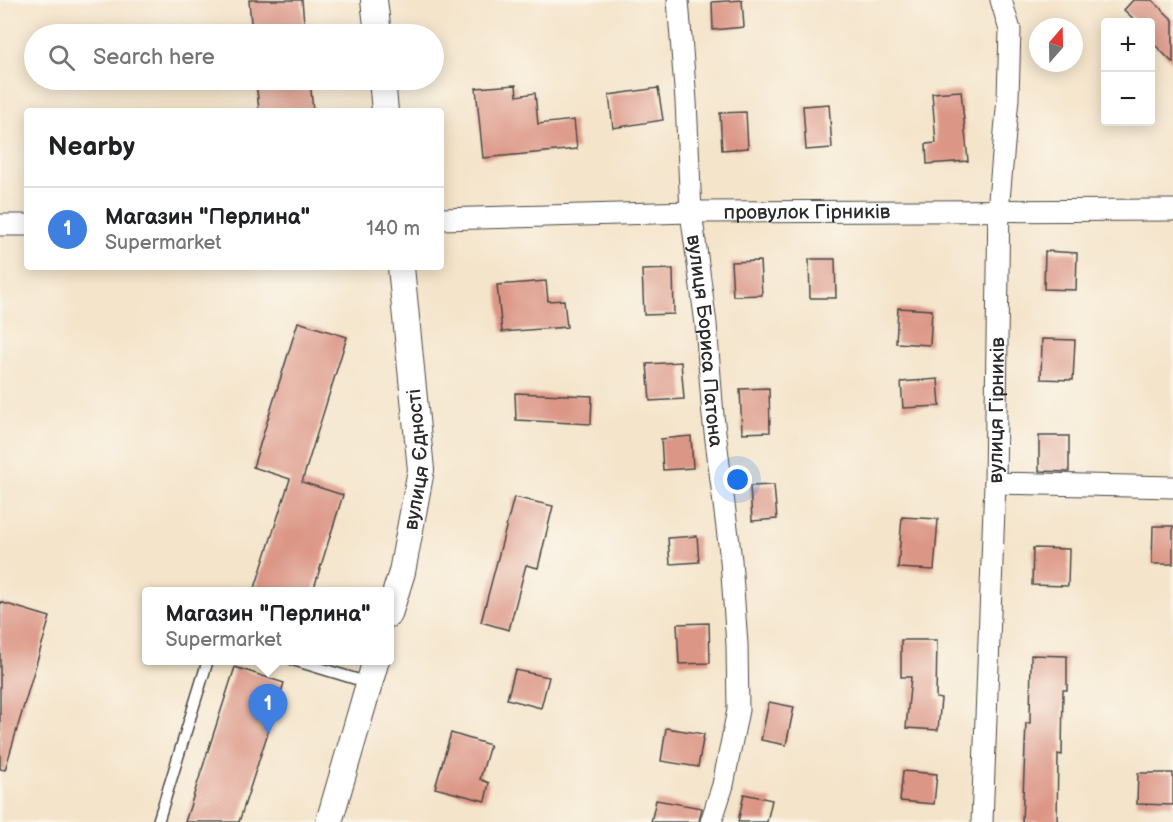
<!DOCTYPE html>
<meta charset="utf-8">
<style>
:root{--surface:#fff;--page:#f2f2f2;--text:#202124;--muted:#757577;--line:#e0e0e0;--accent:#b5179e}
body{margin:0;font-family:"Balsamiq Sans",sans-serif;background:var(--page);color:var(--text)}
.controls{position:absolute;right:18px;top:18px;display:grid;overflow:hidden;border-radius:6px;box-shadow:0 3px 15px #0003}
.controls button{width:54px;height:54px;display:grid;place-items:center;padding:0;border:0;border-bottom:2px solid var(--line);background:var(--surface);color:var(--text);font:30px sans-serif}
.compass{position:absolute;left:1029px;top:18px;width:54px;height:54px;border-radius:50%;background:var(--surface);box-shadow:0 3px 15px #0003;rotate:20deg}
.you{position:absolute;left:738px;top:480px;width:21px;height:21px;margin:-15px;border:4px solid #fff;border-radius:50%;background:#1a73e8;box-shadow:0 0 0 9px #1a73e833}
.badge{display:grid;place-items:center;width:39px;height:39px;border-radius:50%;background:var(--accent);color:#fff;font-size:20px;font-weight:700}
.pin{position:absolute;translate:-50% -50px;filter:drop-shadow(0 2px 3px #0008)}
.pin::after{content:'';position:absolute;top:32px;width:21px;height:18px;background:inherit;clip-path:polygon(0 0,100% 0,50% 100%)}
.popup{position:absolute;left:142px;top:587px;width:252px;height:78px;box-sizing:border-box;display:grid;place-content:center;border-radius:6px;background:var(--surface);filter:drop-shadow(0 2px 4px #0005);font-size:20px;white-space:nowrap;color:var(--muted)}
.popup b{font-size:22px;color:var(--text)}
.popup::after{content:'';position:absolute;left:50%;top:100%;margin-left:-12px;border:12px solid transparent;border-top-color:var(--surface)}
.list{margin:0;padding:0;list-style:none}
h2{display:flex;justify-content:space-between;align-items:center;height:78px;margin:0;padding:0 24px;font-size:26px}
h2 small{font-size:20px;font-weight:400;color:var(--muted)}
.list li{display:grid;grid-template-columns:39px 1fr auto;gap:18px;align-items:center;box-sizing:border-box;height:84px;padding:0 24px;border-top:2px solid var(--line)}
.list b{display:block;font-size:22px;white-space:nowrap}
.list p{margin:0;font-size:20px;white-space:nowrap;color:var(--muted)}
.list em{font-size:20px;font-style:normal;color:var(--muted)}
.icon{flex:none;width:33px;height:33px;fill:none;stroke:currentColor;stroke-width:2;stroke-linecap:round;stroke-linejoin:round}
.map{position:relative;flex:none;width:1173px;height:822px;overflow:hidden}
.search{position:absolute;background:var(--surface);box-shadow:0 3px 15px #0003;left:24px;top:24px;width:420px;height:66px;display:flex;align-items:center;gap:15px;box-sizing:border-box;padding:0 21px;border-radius:33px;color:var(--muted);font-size:22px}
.panel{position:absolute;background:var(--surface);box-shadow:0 3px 15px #0003;left:24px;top:108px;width:420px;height:162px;border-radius:6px}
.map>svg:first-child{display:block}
.building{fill:#dc9686}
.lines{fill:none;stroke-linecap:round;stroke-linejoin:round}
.service-casing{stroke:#494743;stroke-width:13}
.minor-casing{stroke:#494743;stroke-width:23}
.tertiary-casing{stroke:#494743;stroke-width:28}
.service{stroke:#fff;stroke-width:10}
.minor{stroke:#fff;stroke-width:21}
.tertiary{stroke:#fff;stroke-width:26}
.labels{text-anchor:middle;stroke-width:5;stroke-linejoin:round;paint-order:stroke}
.street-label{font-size:20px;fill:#2b2b2b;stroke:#fbf7ec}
</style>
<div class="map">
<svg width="1173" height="822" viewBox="0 0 1173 822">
<rect width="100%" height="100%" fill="#fbf7ec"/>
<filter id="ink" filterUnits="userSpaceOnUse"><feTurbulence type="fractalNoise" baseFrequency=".0167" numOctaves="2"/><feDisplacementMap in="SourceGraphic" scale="12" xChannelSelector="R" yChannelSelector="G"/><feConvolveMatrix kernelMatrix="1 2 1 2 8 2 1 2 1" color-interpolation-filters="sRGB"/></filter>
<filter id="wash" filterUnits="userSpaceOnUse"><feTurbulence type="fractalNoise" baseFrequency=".008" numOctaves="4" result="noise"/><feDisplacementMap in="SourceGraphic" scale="24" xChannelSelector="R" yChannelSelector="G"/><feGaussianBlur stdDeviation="1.35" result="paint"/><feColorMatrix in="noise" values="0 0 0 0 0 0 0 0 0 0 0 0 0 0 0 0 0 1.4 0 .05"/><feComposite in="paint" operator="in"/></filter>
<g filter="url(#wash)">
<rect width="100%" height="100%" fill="#f4e4ca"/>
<g id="blocks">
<path class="building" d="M249,0H302L305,34H252Z
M742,0L744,27L713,30L712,2Z
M1133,0H1152L1173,20V63L1150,40V22H1137L1124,10Z
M256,80H310L313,111H259Z
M516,85L517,96L535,93L538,124L574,120L577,149L483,158L476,88Z
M658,88L663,120L613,128L609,95Z
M961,91L968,161L927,164L926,144L936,143L932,93Z
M829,104L832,148L806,150L803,106Z
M746,112L748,148L722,150L720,113Z
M1045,251L1077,253L1076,290L1044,289Z
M809,259H835L836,298H810Z
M760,261L762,295L733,296L731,262Z
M673,269L674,314L644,315L642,270Z
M546,281L548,301L564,300L567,327L502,332L497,285Z
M898,308L932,310L930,345L896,343Z
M298,322L347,337L302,482L343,495L313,591H254L290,479L253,467Z
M1042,339L1075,340L1073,380L1041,379Z
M681,362L684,399L650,401L647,364Z
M938,379L940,406L903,408L901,382Z
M769,388L770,432L742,433L740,389Z
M515,393L592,396L591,424L516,420Z
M691,436L693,468L663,470L661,439Z
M1039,436H1069V472L1039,471Z
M774,485L777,519L752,521L750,486Z
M514,497L553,506L538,568L526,565L509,630L481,622Z
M902,517L938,519L934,570L898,568Z
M1153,526H1173V564H1152Z
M697,536L699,562L670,564L668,538Z
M1033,548L1069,549L1068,586L1032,585Z
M0,602L50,617L5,770L0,769Z
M709,623L710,663L679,664L677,624Z
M901,640H937L936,698L941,699L938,730L906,728L911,677H901Z
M1031,655L1067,656V690H1063L1062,755L1058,754L1057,822H1022L1026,723H1030Z
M235,667L284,683L239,822H185Z
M515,670L549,677L541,708L507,699Z
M769,702L794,707L786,745L761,740Z
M666,728L704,734L698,767L661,761Z
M451,733L490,745L480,779L489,783L485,801L435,788Z
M903,771L937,774L934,804L900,801Z
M1138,773H1173V805L1137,804Z
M744,794L772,800L767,822H738Z
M656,800L702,808L699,822H651Z"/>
</g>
</g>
<g filter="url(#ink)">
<use href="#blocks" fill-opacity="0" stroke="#494743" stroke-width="1.5"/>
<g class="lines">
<g class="service-casing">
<path id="service" d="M293,660L369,683
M158,822L208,660"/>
</g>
<g class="minor-casing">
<g id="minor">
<path id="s1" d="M678,0L686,101L691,212L706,324L713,416L731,560L737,645L738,710L723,785L711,822"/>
<path id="s2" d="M441,219L691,212L1173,210"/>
<path d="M0,225H27"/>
<path d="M995,483L1173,487"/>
<path id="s3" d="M982,822L995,483L999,200L1008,98L1010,30L1001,0"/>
</g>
</g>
<g class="tertiary-casing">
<g id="tertiary">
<path d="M374,0L378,34"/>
<path d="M382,80L385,111"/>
<path id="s4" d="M389,614L402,572L421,470L401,267"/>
<path d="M329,822L376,660"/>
</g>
</g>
<use href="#service" class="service"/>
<use href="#minor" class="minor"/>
<use href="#tertiary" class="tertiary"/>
</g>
</g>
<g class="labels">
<g class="street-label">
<text dy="7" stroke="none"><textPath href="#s2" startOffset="366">провулок Гірників</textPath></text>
<text dy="7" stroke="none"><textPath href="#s1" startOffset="342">вулиця Бориса Патона</textPath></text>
<text dy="7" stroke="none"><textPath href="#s3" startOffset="412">вулиця Гірників</textPath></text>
<text dy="7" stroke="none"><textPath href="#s4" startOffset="158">вулиця Єдності</textPath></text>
</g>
</g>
</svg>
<div class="controls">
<button>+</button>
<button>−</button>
</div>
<svg class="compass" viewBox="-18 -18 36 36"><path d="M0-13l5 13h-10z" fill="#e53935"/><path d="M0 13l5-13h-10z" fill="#757577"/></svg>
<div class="you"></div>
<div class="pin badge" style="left:268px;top:734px;background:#3f7fe0">1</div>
<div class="popup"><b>Магазин &quot;Перлина&quot;</b>Supermarket</div>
<div class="search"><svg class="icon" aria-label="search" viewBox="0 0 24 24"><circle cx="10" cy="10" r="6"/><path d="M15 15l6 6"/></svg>Search here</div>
<section class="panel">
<h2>Nearby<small></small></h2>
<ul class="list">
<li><span class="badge" style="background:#3f7fe0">1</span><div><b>Магазин &quot;Перлина&quot;</b><p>Supermarket</p></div><em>140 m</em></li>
</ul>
</section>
</div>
